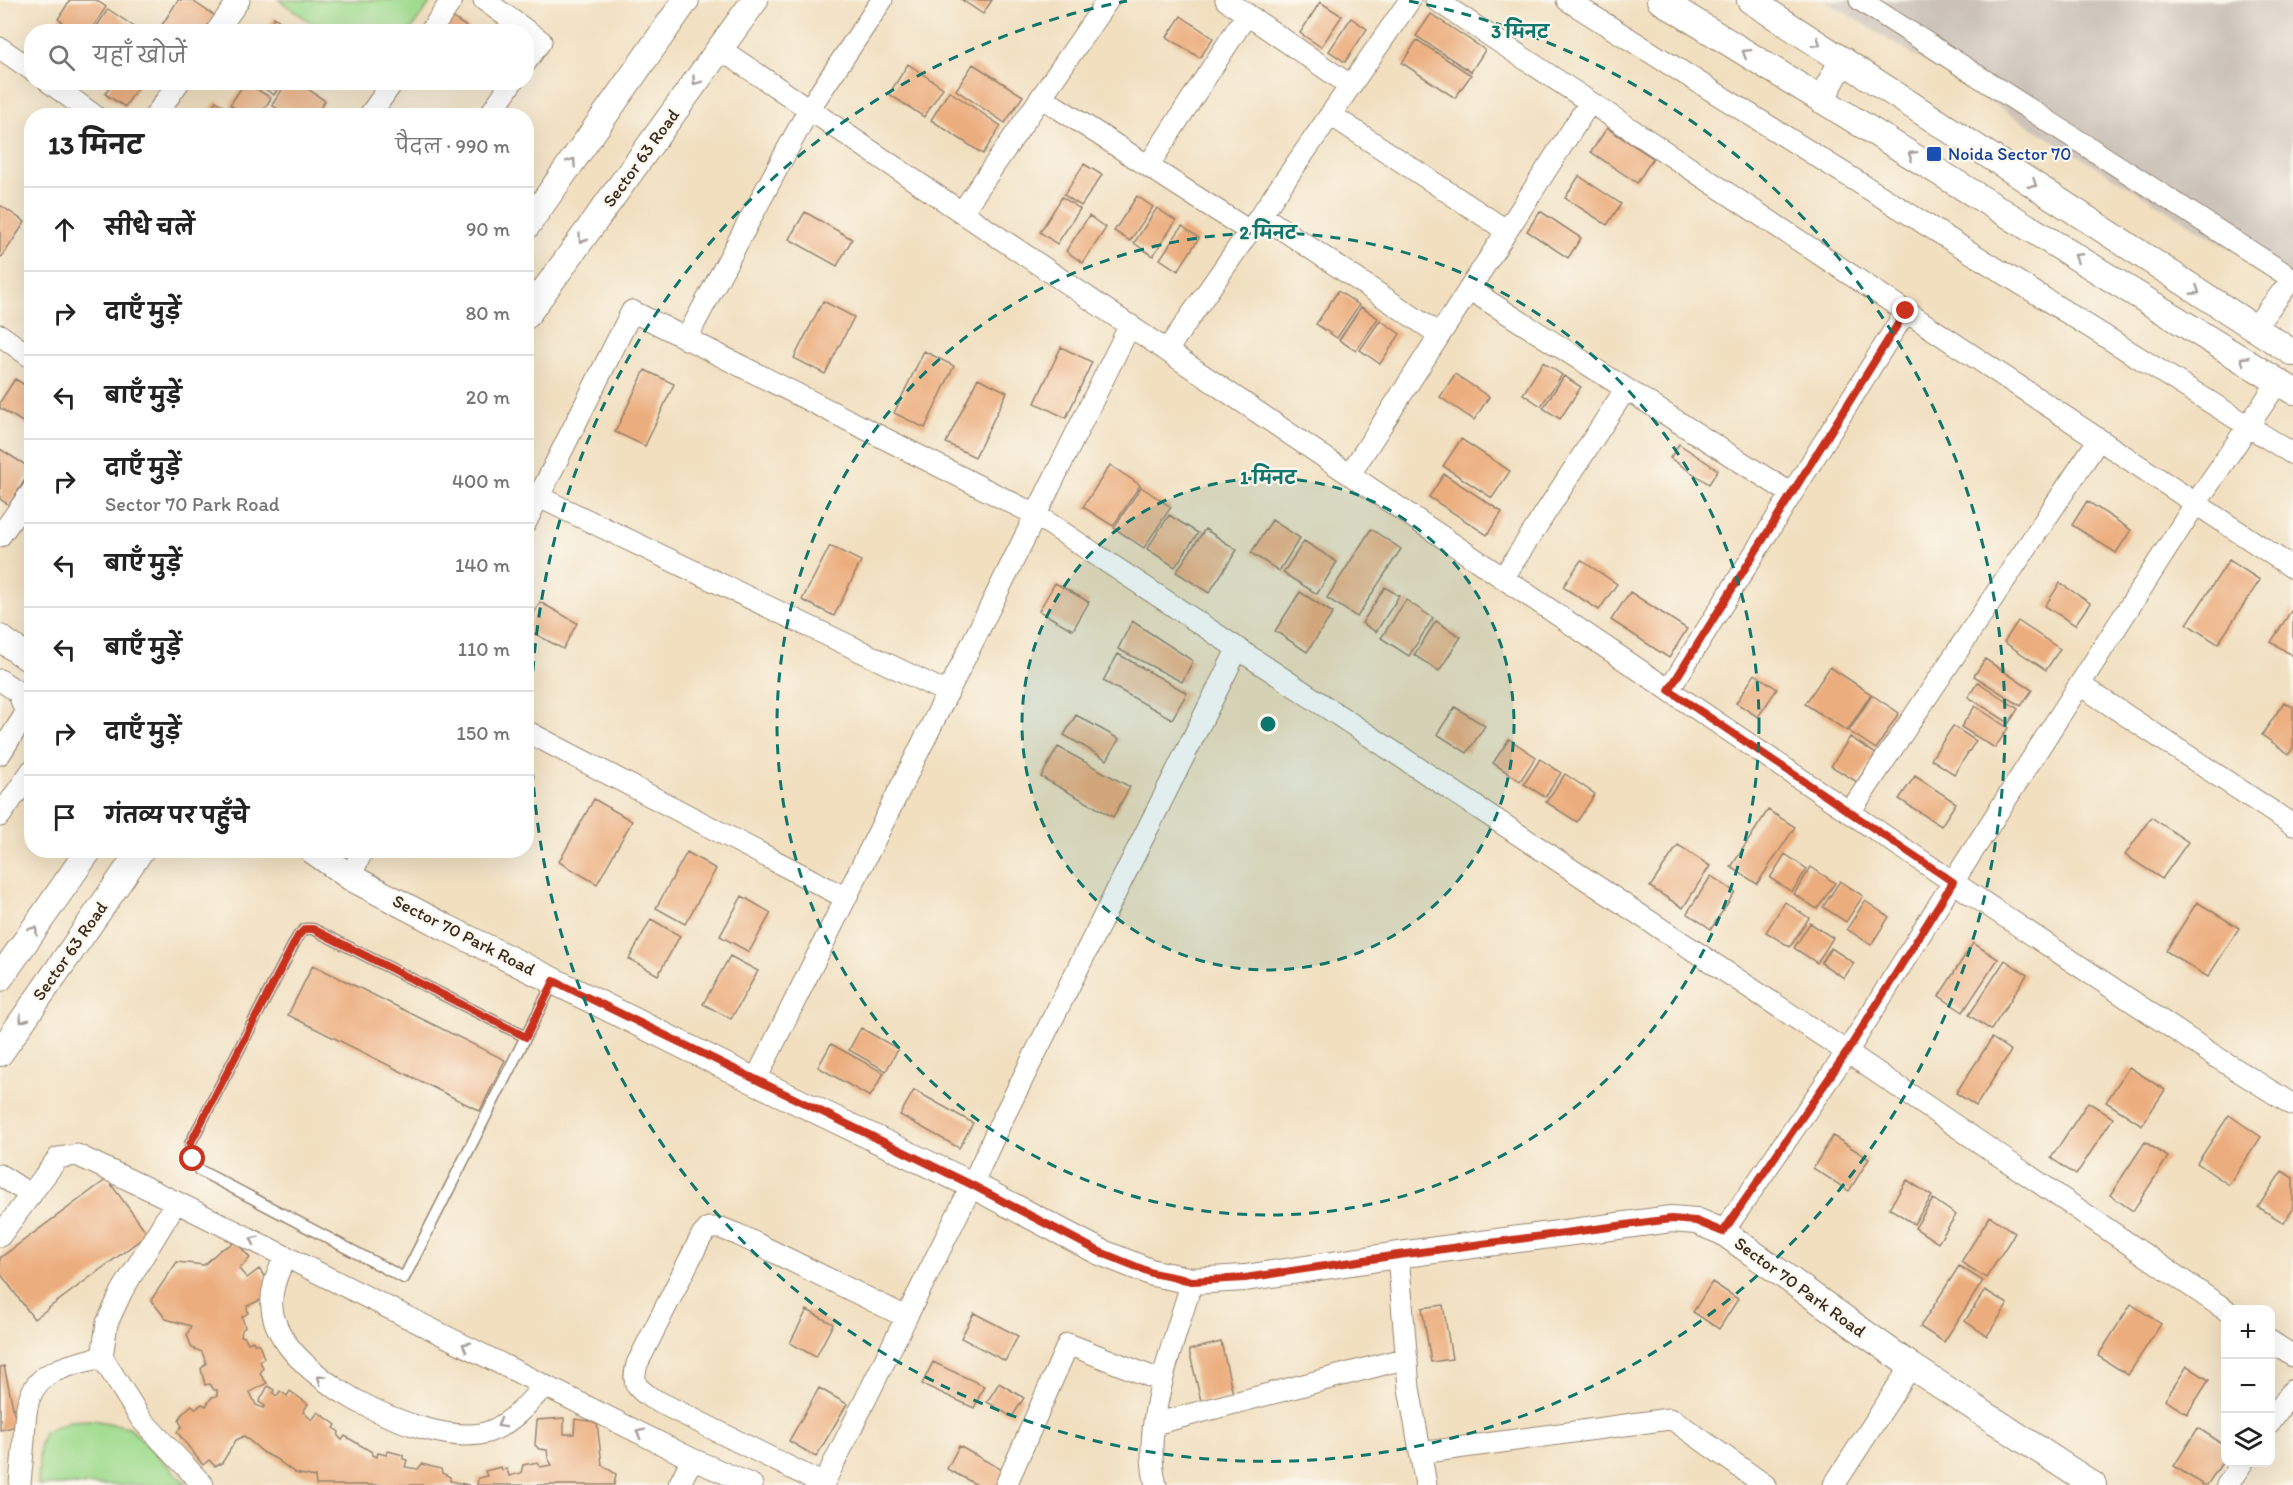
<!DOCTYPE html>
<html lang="hi">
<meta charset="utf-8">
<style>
:root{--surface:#fff;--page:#f2f2f2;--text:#222;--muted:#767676;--line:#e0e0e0}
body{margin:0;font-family:Itim,"Playpen Sans Deva",sans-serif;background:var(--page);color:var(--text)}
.controls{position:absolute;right:18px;bottom:18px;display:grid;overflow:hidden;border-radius:12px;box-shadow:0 6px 24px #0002}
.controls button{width:54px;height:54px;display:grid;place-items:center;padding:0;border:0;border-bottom:2px solid var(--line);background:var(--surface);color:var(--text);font:30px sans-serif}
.stop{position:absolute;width:18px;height:18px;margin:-14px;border:4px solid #c8321e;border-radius:50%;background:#fff}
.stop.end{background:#c8321e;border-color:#fff;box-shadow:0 2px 6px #0008}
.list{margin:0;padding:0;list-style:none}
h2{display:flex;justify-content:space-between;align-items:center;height:78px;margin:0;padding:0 24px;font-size:26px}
h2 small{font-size:20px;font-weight:400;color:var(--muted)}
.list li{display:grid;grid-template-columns:39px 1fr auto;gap:18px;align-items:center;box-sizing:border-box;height:84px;padding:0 24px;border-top:2px solid var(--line)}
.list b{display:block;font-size:22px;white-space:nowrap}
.list p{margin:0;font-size:20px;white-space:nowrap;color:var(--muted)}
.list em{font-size:20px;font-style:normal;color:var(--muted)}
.icon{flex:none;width:33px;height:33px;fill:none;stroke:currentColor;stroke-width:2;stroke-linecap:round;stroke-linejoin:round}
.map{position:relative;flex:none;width:2293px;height:1485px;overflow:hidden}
.search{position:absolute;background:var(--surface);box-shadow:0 6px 24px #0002;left:24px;top:24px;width:510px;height:66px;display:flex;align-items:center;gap:15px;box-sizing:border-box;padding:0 21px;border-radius:24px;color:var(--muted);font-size:22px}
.panel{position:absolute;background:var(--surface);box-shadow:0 6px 24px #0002;left:24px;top:108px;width:510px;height:750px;border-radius:24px}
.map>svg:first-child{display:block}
.industrial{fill:#ccc2b9}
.green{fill:#a0dc8f;stroke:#6e8356;stroke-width:1.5}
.building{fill:#ecad7e}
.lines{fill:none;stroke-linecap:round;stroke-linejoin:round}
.service-casing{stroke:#96846f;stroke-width:13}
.minor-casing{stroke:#96846f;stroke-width:23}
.tertiary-casing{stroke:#96846f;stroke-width:28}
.service{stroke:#fff;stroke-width:10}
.minor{stroke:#fff;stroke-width:21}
.tertiary{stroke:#fff;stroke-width:26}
.oneway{stroke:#a79f9a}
.route{stroke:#c8321e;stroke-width:8}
.ring{fill:none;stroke:#0f766e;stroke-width:3;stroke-dasharray:10 8}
.transit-dot{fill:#1a4fb4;stroke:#fbf7ec;stroke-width:2}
.labels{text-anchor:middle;stroke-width:4.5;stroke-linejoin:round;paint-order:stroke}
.transit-label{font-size:18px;fill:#164399;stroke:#fbf7ec;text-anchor:start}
.street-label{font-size:18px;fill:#3b2a1e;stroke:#fbf7ec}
.centre{fill:#0f766e;stroke:#fbf7ec;stroke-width:3}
.ring-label{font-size:18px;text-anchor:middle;font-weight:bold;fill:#0f766e;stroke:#fbf7ec;stroke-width:4.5;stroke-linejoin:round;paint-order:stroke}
</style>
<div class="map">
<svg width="2293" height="1485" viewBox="0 0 2293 1485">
<rect width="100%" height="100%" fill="#fbf7ec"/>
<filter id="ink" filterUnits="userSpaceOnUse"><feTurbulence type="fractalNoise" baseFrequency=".0167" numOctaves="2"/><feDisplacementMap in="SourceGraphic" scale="12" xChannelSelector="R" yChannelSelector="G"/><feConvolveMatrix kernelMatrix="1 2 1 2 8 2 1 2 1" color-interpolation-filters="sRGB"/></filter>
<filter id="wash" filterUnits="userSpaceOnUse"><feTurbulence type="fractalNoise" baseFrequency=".008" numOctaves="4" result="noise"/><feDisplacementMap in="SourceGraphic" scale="24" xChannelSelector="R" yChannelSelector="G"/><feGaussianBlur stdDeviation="1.35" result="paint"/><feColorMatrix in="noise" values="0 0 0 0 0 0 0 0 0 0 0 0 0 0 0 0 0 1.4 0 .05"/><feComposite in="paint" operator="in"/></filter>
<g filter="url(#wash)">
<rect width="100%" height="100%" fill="#f1dfc0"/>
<path class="industrial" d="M1824,0H2293V287Z"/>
<path class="green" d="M279,0H432L410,31H323Z
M93,1420L129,1427L187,1485H38L40,1444L44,1432L69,1421Z"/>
<g id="blocks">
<path class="building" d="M70,0H96L106,7L90,32H77L58,19Z
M178,0H191L215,16L205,32H165L160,28Z
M962,0H992L983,14Z
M1320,2L1342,16L1321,47L1300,33Z
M108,9L136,28L134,32H93Z
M1431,14L1485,50L1471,72L1416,36Z
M450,16L470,29L469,32H440Z
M1181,16L1213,38L1200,58L1167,37Z
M274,17L296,32H265Z
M1351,18L1367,29L1345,62L1329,51Z
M1417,40L1471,75L1455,98L1402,63Z
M908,64L943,88L924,117L889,94Z
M973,64L1023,96L1005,123L956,90Z
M113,82H141L125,107L105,94Z
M245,82L271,98L260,116H247L230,105Z
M255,82H282L274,95Z
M287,82H298L325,101L315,116H288L272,105Z
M949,91L1001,126L983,154L931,120Z
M216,101L238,116H206Z
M1607,128L1653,158L1637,183L1591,152Z
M1084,164L1102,175L1081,206L1064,195Z
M1579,176L1621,204L1607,225L1565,198Z
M1137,196L1153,207L1130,241L1114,231Z
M1062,197L1080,209L1057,244L1040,232Z
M0,205L25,222L2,257L0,256Z
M1157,208L1176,221L1153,256L1134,243Z
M1540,211L1581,238L1568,258L1527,231Z
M805,212L852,239L837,266L789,239Z
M1089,216L1106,228L1083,263L1066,251Z
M1182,226L1199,238L1178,271L1160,259Z
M1338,291L1359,305L1337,338L1316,324Z
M823,301L854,317L825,374L794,358Z
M1361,307L1378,318L1356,351L1339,340Z
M1380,320L1400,334L1380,364L1360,350Z
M1061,347L1092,362L1066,418L1035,403Z
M924,351L954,366L925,428L894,413Z
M1543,362L1562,375L1541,406L1523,394Z
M645,370L674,384L645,446L615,432Z
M1455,374L1489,397L1474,420L1440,397Z
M1564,376L1581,387L1560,419L1543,408Z
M978,378L1007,392L975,457L946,443Z
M15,379L32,389V428L0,408V402Z
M1461,439L1510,471L1492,498L1443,466Z
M1679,444L1718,470L1709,484L1670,458Z
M0,449L32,469L9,505L0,499Z
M1110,465L1140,485L1113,526L1083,507Z
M1444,474L1502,512L1487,535L1429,497Z
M1141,487L1171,507L1144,548L1114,528Z
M2087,501L2131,530L2116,553L2072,525Z
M1169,515L1198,533L1175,567L1147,549Z
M1272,520L1300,538L1279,571L1251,553Z
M1205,529L1237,550L1209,593L1176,572Z
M1371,529L1401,549L1357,617L1327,598Z
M1304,541L1337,562L1317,594L1283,573Z
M830,546L861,561L834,616L802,600Z
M1581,560L1617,584L1599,610L1563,587Z
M2229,560L2260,580L2218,644L2187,624Z
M1055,583L1089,602L1073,630L1039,611Z
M2060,583L2090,603L2075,625L2045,606Z
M1385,587L1399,596L1376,632L1362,623Z
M1300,592L1333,613L1307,652L1275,631Z
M1630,592L1687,629L1669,658L1611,620Z
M1406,600L1433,618L1409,656L1381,638Z
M540,602L577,623L563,649L526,629Z
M2293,608V656L2271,642Z
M1132,621L1193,661L1182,682L1118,649Z
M1436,621L1461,637L1439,671L1414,655Z
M2018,621L2060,649L2046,670L2004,642Z
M1118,654L1187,693L1172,719L1103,681Z
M1985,659L2032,690L2021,706L1974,676Z
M1830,667L1871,694L1847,731L1805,704Z
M1755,674L1777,689L1758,717L1736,703Z
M1978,682L2018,709L2009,723L1968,697Z
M1872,695L1899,713L1876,749L1849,731Z
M2284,702L2293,707V748L2289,754L2262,735Z
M1975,706L2008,728L1995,748L1961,727Z
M1455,707L1485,726L1467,753L1437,734Z
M1076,715L1119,739L1107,760L1064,735Z
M1953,726L1976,741L1954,774L1931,759Z
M1850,737L1876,754L1857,782L1831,766Z
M1509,739L1536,757L1520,781L1493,763Z
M1058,747L1130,787L1113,817L1041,777Z
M1540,759L1561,773L1545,797L1524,784Z
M1565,774L1595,794L1577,822L1546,802Z
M1915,776L1956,803L1941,826L1899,799Z
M526,799L536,804L526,822Z
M594,799L632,821L597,884L559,862Z
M1768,810L1795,827L1757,884L1731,867Z
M2151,817L2188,842L2162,879L2125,855Z
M1678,845L1710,866L1683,908L1650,887Z
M687,852L716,869L685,924L656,908Z
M1785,854L1807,869L1792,892L1770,878Z
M1811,867L1835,883L1817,909L1794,894Z
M1711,876L1735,892L1711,929L1687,913Z
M1840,881L1863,896L1846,922L1823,907Z
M742,896L771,913L749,952L720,936Z
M1865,901L1889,917L1871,945L1847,929Z
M1785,902L1809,918L1790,947L1766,932Z
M2197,902L2239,928L2208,977L2166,951Z
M651,919L680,936L658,975L629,959Z
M1810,923L1833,938L1817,963L1794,948Z
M1973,943L1998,959L1963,1012L1939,996Z
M1831,948L1854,963L1844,978L1821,963Z
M730,956L758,971L731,1019L703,1004Z
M2005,960L2027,975L1991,1030L1969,1015Z
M313,965L505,1060L480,1111L288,1015Z
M861,1028L898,1049L886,1071L849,1050Z
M1992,1038L2011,1051L1976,1106L1956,1093Z
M831,1044L884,1073L870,1097L818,1067Z
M2129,1067L2165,1090L2142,1125L2106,1102Z
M914,1090L973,1123L959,1148L900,1115Z
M2088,1102L2113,1118L2076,1175L2051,1158Z
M2229,1115L2261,1137L2229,1185L2197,1163Z
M1833,1136L1869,1159L1849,1191L1813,1168Z
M2145,1142L2168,1157L2133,1211L2110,1195Z
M2282,1171L2293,1178V1209L2284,1223L2258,1207Z
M107,1179L148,1234L34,1319L0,1273V1258Z
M1907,1180L1932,1196L1914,1224L1889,1208Z
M1933,1199L1956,1215L1938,1243L1915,1228Z
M1990,1216L2015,1233L1986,1278L1961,1262Z
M236,1242L250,1258L239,1269L247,1278L259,1269L271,1285L263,1299L247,1306L248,1313L242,1317L245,1327L242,1330L241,1336L245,1337L248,1343L253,1341L254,1344H259L264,1358L260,1361L263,1368L260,1374L267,1383L250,1392L256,1405L263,1408L265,1406L259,1402L268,1386L274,1390L273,1393L277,1396L280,1391L287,1396L290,1391L308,1404L303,1412L312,1420L318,1412L336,1425L334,1428L339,1432L338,1436L342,1440L345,1436L372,1452L373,1455L377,1457L378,1453L386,1455L388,1451L403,1455V1459L407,1460L405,1467L418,1469L422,1464L441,1469L442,1473L450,1477V1481L469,1485H316L315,1477L295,1473L276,1459L264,1453L244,1436L236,1440L222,1463L215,1466L209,1460L203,1465L177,1432L182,1426L179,1421L182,1414L192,1405L196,1409L202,1404L206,1406L212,1397L217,1396V1390H214L210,1384L205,1385L201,1369L206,1363L202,1352L192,1348L187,1335L191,1326L166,1319L151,1300L177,1262L204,1265L220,1250Z
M1959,1266L1983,1281L1944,1342L1920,1327Z
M1712,1282L1738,1299L1719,1329L1693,1312Z
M1985,1290L2008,1304L1987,1336L1965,1321Z
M2131,1304L2161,1324L2128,1375L2098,1356Z
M1443,1305L1452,1359L1431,1362L1422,1308Z
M807,1310L833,1324L816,1357L790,1343Z
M974,1313L1018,1336L1005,1361L961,1338Z
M1221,1342L1233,1394L1201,1401L1189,1350Z
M933,1362L984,1386L974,1408L922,1384Z
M4,1366L17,1426L0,1430V1367Z
M2187,1366L2209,1380L2187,1414L2165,1400Z
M999,1383L1024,1398L1012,1417L987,1402Z
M819,1388L847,1404L816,1457L789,1441Z
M564,1418V1434H574L575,1419L597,1422L602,1465L616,1474L614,1485H477L478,1478L487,1476L485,1471L501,1467L502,1470L507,1469L509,1476L521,1473L523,1465L538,1462L540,1467L552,1465L548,1458L547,1450L539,1449L535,1445L537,1420Z
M2198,1428L2226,1446V1457L2207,1485H2203L2174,1466Z
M959,1446L1006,1472L999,1485H977L947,1469Z"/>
</g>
</g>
<g filter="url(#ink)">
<use href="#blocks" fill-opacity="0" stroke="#96846f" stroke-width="1.5"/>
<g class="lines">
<g class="service-casing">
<path id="service" d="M526,1037L313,929H305L298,936L190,1144L193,1159L199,1170L404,1278L554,981"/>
</g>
<g class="minor-casing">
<path id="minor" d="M484,0L541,41L526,62
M1226,0L1351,86
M1436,0L2293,568
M1567,0L2293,454
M1860,0L2293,279
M216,32L239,0
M430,32L452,0
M0,48L32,70
M720,49L1953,882L2213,1055L2293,1105
M49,82L95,116
M1041,97L1249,231
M1331,115L1507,231
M155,116L179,82
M369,116L393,82
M489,116L512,82
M1148,166L1247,14
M962,212L1108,0
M1261,215L1440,335
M1469,289L1790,493
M2254,328L2293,278
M0,335L32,358
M686,339L809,109L882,0
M1167,350L1410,0
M1350,474L1590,102
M539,497L948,693
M526,522L632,311L1036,515L1847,1052L2226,1310
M0,536L32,491
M1503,578L1625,390
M0,680L18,692L26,713L0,754
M2080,685L2293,825
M1669,690L1906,311
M526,731L846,898
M1850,812L2099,439
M0,816L32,770
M350,877L363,850
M755,1081L1130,325
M0,1175L31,1195
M176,1202L122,1291L107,1323L102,1357L141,1419L203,1485
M1723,1232L1847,1052L1953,882L2196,503L2278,382
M0,1236L58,1158L77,1155L176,1202L692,1459L752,1485
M1398,1255L1409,1388L1426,1485
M285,1256C278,1273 270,1289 272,1308C278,1376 420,1444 480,1434C507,1429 527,1405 544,1386
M2270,1341L2293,1356
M2270,1422L2293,1390
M1154,1424L1407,1358
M1420,1453L1669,1419L1675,1421L1765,1485
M823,1484L651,1398C635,1386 632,1384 637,1364L701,1237L709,1228H721L739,1235L906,1317
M20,1485C21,1470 23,1454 24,1439C25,1412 26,1385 53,1372C69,1364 86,1361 102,1357
M679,1485L692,1459
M823,1485L972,1185L998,1128L1238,648
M1006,1485L1068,1344L1162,1381
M1156,1485C1140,1425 1175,1340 1192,1281
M1834,1485L1911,1366
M2227,1485L2243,1462"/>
</g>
<g class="tertiary-casing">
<path id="tertiary" d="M1660,0L2293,391
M1750,0L2293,353
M1821,100L1843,60
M526,227L686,0
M526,316L755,0
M0,638L32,661
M312,850L350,877L447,928L755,1081L972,1185L1100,1252L1153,1273L1192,1281L1245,1278L1398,1255L1671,1219L1696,1221L1723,1232L1911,1366L2093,1485
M0,978L89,850
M0,1053L141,850"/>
</g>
<use href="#service" class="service"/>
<use href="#minor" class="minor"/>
<use href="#tertiary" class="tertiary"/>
</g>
<defs><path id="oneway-chevron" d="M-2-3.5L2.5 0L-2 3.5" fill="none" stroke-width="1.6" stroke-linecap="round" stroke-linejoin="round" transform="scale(1.5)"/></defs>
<g class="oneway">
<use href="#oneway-chevron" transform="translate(1817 43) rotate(33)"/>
<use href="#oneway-chevron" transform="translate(1746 53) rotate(-148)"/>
<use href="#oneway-chevron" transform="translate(696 81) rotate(126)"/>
<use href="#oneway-chevron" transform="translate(1912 155) rotate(-148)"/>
<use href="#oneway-chevron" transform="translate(572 162) rotate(-55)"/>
<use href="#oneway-chevron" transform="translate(2033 184) rotate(33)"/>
<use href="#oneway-chevron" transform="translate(582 239) rotate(126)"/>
<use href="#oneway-chevron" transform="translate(2078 257) rotate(-148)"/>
<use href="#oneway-chevron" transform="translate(2196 291) rotate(33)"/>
<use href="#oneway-chevron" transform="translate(2244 360) rotate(-147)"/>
<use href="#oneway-chevron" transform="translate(34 930) rotate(-55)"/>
<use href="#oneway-chevron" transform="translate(23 1019) rotate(125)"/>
<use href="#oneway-chevron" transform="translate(254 1240) rotate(-154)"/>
<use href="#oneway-chevron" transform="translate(466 1346) rotate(-153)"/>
<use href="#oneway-chevron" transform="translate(321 1379) rotate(-144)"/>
<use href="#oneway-chevron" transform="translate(501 1424) rotate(151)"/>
<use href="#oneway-chevron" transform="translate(640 1433) rotate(-153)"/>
</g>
</g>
<g class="lines" filter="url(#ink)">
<path class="route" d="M193,1159L190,1144L298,936L305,929H313L526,1037L554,981L972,1185L1100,1252L1152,1273L1192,1281L1245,1278L1398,1255L1671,1219L1696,1221L1723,1232L1847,1052L1953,882L1669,690L1906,311"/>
</g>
<circle cx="1268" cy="724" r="246" fill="#0f766e" fill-opacity=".12"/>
<g class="ring">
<circle cx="1268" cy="724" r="246"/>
<circle cx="1268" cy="724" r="491"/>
<path d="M1409 1A737 737 0 1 1 1127 1"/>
</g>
<rect class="transit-dot" x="1926" y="146" width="16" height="16" rx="3"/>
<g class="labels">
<g class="transit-label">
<text x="1948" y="160">Noida Sector 70</text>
</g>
<g class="street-label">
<text transform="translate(641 158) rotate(-54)" y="6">Sector 63 Road</text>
<text transform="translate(464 935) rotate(27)" y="6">Sector 70 Park Road</text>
<text transform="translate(70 951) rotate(-55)" y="6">Sector 63 Road</text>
<text transform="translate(1800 1287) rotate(36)" y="6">Sector 70 Park Road</text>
</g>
</g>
<circle cx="1268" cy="724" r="9" class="centre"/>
<g class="ring-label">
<text x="1520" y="38">3 मिनट</text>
<text x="1268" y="239">2 मिनट</text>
<text x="1268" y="484">1 मिनट</text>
</g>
</svg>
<div class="controls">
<button>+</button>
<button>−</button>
<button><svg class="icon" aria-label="layers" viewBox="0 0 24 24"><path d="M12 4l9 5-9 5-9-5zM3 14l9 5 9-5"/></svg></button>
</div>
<div class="stop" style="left:193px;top:1159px"></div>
<div class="stop end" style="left:1906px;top:311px"></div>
<div class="search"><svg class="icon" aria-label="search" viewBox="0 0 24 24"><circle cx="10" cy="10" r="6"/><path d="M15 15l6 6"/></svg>यहाँ खोजें</div>
<section class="panel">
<h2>13 मिनट<small>पैदल · 990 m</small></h2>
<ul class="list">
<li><svg class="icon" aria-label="ahead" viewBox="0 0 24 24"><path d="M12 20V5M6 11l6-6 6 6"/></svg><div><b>सीधे चलें</b></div><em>90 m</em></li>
<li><svg class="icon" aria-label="right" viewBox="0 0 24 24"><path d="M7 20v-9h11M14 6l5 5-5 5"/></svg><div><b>दाएँ मुड़ें</b></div><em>80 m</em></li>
<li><svg class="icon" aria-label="left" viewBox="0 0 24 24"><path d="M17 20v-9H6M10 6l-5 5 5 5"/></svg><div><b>बाएँ मुड़ें</b></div><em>20 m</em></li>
<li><svg class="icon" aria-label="right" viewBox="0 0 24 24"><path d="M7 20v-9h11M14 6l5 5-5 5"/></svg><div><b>दाएँ मुड़ें</b><p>Sector 70 Park Road</p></div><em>400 m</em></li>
<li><svg class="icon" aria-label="left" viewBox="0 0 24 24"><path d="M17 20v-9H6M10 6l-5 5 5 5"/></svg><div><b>बाएँ मुड़ें</b></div><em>140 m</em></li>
<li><svg class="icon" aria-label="left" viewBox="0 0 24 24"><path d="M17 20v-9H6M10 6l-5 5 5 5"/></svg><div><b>बाएँ मुड़ें</b></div><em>110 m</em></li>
<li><svg class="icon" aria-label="right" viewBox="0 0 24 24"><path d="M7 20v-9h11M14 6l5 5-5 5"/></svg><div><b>दाएँ मुड़ें</b></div><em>150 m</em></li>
<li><svg class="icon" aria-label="arrive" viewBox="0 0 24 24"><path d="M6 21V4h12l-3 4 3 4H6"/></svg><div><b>गंतव्य पर पहुँचे</b></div></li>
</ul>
</section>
</div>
